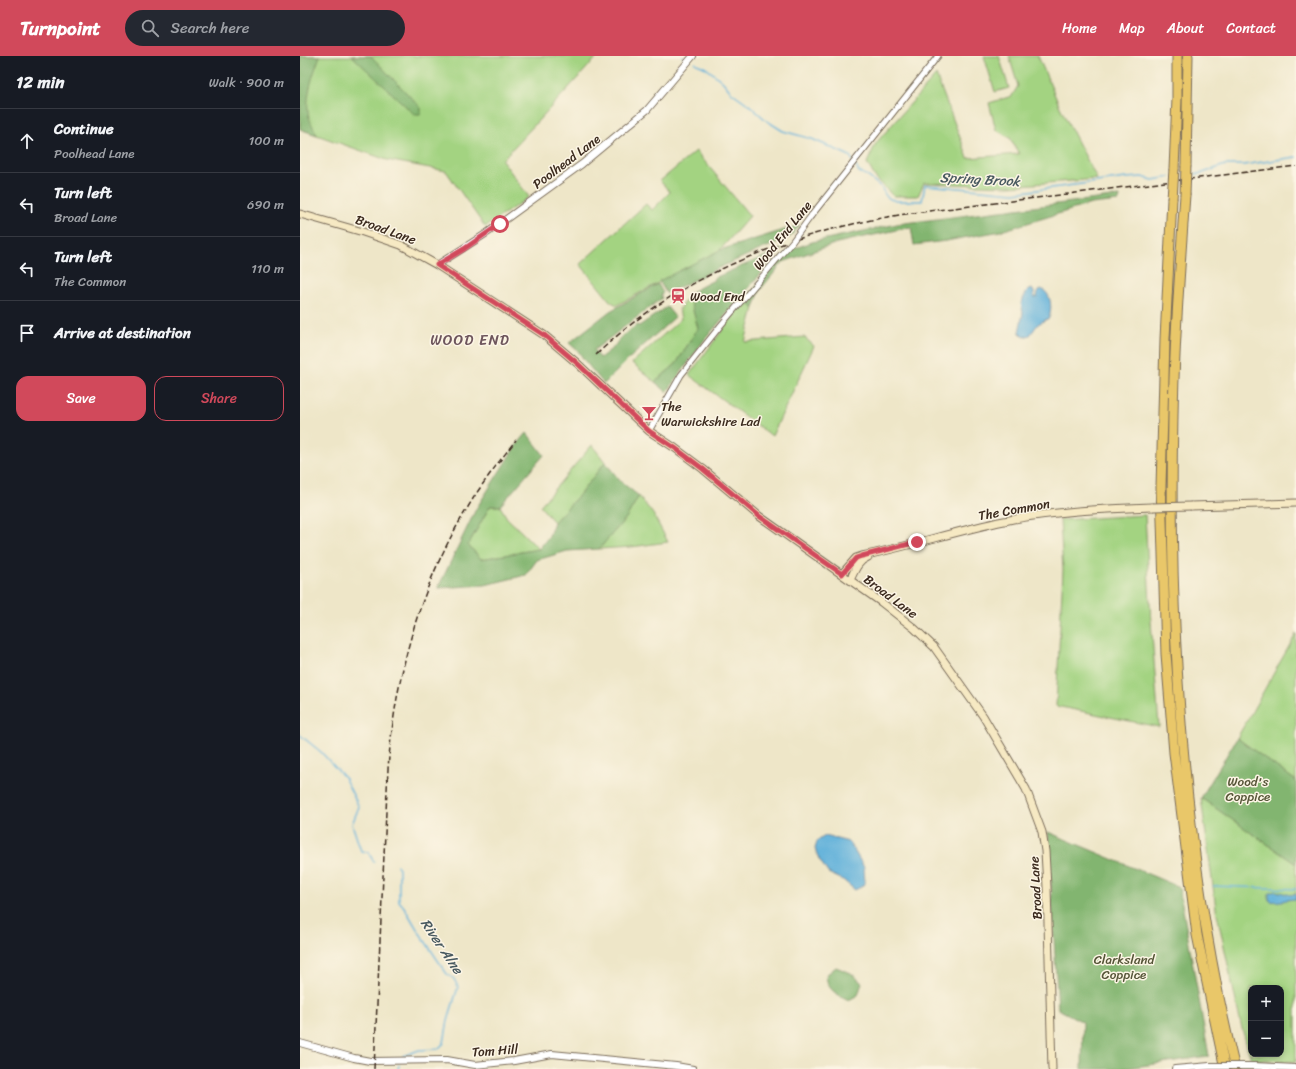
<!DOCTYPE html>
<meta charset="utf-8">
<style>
:root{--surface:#171b24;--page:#242831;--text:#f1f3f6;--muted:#9ea1a6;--line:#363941;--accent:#d1495b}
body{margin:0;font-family:Sriracha,sans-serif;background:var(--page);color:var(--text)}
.controls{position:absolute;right:12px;bottom:12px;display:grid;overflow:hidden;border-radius:8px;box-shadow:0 2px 6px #0003}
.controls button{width:36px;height:36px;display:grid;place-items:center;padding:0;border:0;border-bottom:1px solid var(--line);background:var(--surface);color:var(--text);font:20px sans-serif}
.stop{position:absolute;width:12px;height:12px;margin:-9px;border:3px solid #d1495b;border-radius:50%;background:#fff}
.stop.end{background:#d1495b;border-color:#fff;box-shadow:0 1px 4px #0008}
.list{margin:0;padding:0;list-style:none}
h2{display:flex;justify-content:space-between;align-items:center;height:52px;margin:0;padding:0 16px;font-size:17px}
h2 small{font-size:13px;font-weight:400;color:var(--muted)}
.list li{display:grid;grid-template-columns:26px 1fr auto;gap:12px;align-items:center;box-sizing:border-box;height:64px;padding:0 16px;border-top:1px solid var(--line)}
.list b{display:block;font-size:15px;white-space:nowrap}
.list p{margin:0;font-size:13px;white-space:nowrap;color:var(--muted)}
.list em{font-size:13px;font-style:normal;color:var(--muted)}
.actions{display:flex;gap:8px;padding:12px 16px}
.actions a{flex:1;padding:9px 0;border:1px solid var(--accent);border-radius:12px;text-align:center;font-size:14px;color:var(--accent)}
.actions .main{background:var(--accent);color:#fff}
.icon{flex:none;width:22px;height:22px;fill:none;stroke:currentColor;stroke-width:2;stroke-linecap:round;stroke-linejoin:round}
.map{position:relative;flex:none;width:996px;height:1013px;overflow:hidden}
header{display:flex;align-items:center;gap:24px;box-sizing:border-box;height:56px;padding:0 20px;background:var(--accent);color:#fff}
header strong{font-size:19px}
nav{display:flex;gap:22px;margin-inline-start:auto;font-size:14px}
.search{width:280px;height:36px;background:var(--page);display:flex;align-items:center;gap:10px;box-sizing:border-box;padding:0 14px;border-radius:22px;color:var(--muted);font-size:15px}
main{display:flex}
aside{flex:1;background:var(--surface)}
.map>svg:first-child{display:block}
.green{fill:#a3d381;stroke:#6f7e50;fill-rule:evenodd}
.forest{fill:#82b56f;stroke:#5e7046}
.water{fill:#5fb0da;stroke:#4d6d7c}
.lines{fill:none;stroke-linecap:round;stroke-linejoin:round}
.stream{stroke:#5fb0da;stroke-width:1.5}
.minor-casing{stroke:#7a6c5a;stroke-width:7}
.tertiary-casing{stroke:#7a6c5a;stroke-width:8}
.secondary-casing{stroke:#7a6c5a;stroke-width:9}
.motorway-casing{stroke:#7a6c5a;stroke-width:11}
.minor{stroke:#fff;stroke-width:5}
.tertiary{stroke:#fff;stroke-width:6}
.secondary{stroke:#f6e9c3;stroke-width:7}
.motorway{stroke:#e9c769;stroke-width:9}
.rail{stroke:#3b2a1e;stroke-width:1.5;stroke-dasharray:6 3;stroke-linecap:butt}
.minor-bridge-casing{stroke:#7a6c5a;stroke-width:7;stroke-linecap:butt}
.tertiary-bridge-casing{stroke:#7a6c5a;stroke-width:8;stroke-linecap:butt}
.secondary-bridge-casing{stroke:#7a6c5a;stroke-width:9;stroke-linecap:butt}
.motorway-bridge-casing{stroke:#7a6c5a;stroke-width:11;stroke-linecap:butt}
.minor-bridge{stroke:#fff;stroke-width:5}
.tertiary-bridge{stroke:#fff;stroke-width:6}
.secondary-bridge{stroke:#f6e9c3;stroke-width:7}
.motorway-bridge{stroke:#e9c769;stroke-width:9}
.route{stroke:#d1495b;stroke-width:5}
.labels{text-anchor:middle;stroke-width:3;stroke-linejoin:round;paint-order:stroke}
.street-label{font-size:13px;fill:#3b2a1e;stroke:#fcf5e5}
.poi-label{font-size:13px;fill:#3b2a1e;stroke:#fcf5e5;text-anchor:start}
.park-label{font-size:13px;fill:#555437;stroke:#fcf5e5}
.water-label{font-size:14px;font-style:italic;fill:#485960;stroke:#fcf5e5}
.quarter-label{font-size:15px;letter-spacing:1px;fill:#6d555c;stroke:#fcf5e5}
</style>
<header>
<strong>Turnpoint</strong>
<div class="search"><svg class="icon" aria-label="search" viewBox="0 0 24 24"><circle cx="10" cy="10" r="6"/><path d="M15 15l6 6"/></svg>Search here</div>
<nav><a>Home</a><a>Map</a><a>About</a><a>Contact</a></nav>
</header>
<main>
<aside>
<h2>12 min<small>Walk · 900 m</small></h2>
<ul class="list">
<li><svg class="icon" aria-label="ahead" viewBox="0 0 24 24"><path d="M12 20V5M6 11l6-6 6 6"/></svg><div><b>Continue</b><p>Poolhead Lane</p></div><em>100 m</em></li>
<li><svg class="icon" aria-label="left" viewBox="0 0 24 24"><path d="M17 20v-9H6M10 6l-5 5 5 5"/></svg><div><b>Turn left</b><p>Broad Lane</p></div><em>690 m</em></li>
<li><svg class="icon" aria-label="left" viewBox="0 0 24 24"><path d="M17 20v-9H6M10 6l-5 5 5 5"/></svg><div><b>Turn left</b><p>The Common</p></div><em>110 m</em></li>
<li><svg class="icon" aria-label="arrive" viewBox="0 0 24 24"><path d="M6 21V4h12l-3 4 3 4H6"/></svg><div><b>Arrive at destination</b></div></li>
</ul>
<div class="actions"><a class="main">Save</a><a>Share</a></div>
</aside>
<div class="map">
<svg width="996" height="1013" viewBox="0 0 996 1013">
<rect width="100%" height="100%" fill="#fcf5e5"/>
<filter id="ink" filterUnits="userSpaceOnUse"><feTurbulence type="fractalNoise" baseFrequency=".025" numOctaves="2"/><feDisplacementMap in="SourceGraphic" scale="8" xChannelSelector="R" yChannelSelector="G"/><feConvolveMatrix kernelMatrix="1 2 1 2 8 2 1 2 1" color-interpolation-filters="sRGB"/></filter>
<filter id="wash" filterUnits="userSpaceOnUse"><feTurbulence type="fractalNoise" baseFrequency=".012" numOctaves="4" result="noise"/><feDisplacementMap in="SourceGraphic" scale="16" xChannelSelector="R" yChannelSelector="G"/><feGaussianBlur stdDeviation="0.9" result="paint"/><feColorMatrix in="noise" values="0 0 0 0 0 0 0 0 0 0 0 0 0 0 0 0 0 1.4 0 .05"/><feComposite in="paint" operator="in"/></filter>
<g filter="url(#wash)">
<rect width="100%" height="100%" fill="#eee6c8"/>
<path class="green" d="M0,0H298L202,104L229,141L185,171L146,115L87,104L0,73Z
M684,0H699L709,32L695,36Z
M709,0H738L759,49L797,123L708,130L624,127L618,140H593L575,121L567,107L576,87L636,19L668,102L719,98L710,82L696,74L689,47L712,40L718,30Z
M396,95L450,160L420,194L317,249L310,245L280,208L346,148L352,154L370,136L360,125Z
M389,240L398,272L376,308L355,326L332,307L381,263L379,253Z
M444,245L454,252L445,286L504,281L514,290L472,380L389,319Z
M292,389L305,406L280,438L254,466L240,450Z
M339,440L353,458L368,486L331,491L299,493L326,462Z
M190,450H200L207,462L239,493L181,503L168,489Z
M845,459L851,565L859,671L756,650L763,514L760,464Z
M996,578V725L937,682Z
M901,742L996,808V1006L951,1003L941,969L916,853ZM951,932H981V998H951Z"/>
<path class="forest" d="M0,0H20C14,16 6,37 8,55C8,63 14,72 17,79L0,73Z
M52,0H71L121,52V58H114Z
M820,140L819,145L791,148L701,175L646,185L614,189L611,171L537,187L483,206L460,234L454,252L444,245L476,206L490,194L512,186L597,168Z
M500,169L490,181C456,196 420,210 386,228C379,232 373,233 367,238L359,225L420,194Z
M482,193L405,283L367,336L355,326L376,308L398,272L389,240L391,236L414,224V222Z
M358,228L363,237L361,239L362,242L294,294L300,302L314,291L321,281L337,269L339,270L367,251L375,261L333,299L304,328L284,304L279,296L269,287L310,255Z
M227,377L244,399L200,450H190L168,489L181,503L239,493L249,480L254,466L280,438L305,406L321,426L339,440L326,462L299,493L267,495L237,504L226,519L185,529L138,532L176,453L215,391Z
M937,682L996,725V808L901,742Z
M748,776L879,831L909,1000L821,1013H782L783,966L758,953Z
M536,911L551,917L562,927L558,939L549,944C536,938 527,934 526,919Z"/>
<path class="water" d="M728,233H732L734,236V241H737L738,235L741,233C752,237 752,253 749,262L738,268L730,279L724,281L719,276L723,257L721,247Z
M525,780L549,786L564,811L565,828L555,834L543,824L528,817L519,803L515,793L517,785Z
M976,835L991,839L996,837V843C988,843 978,847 970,845L969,842V837Z"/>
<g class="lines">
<path class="stream" d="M382,0L383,1
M395,7L406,12L415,19L423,26L431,36L448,48L467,65L483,75L512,83L550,100L559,116L566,119L581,131L586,140L590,143L597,145H622L625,129L714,137L826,122L842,121L853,124L870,121
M890,119L903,117L925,109H943L996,101
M0,679L21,696L44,721L59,751L52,768L61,795L68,796L74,806
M97,809L99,813V845L104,851L117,873L147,918L154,923L158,931L148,964L144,987L138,993L119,994L103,1000
M913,830L996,833
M98,1013L99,1009"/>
</g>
</g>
<g filter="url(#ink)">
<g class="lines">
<g class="minor-casing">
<path id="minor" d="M511,160L638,0
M349,375L381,319L421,269L478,202"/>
</g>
<g class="tertiary-casing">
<path id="tertiary" d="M137,209L187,177L282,108L347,54L393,0
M0,987L54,1002L70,1005L147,1004L175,1009L214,1005L252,998L376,1010L393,1013
M953,1010L996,1012
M875,1013L910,1010"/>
</g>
<g class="secondary-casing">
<path id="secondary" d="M0,158L63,176L101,189L137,209L244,279L277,307L349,375L375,392L403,413L459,460L581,546L614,572L634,591L683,660L726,733L742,776L745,795L747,831L752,1013
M891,450L996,447
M542,518L556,502L562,500C610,490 656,475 704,465C753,455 804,453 853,451
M550,524C555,514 558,505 568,501"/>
</g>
<g class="motorway-casing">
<path id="motorway" d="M886,110L888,0
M874,113L877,43V0
M885,139C880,212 874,286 873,360C868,578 883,800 935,1013
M872,143L865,283L861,431L866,598L874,697L897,879L925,1013"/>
</g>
<use href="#minor" class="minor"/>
<use href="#tertiary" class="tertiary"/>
<use href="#secondary" class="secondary"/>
<use href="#motorway" class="motorway"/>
<path class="rail" d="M296,299C380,217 499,173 613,157L996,110
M74,1013L88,713C95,621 119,530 168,451C182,427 199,406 216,384"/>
<g class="minor-bridge-casing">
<path id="minor-bridge" d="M478,202L492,186L511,160"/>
</g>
<g class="tertiary-bridge-casing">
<path id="tertiary-bridge" d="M910,1010H953"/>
</g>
<g class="secondary-bridge-casing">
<path id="secondary-bridge" d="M853,451L891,450"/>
</g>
<g class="motorway-bridge-casing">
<path id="motorway-bridge" d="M885,139L886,110
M872,143L874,113"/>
</g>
<use href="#minor-bridge" class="minor-bridge"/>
<use href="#tertiary-bridge" class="tertiary-bridge"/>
<use href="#secondary-bridge" class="secondary-bridge"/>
<use href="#motorway-bridge" class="motorway-bridge"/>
</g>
</g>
<g class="lines" filter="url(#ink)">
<path class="route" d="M200,168L164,193L137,209L244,279L277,307L349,375L375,392L403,413L459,460L542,518L556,502L562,500L617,486"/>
</g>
<defs>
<g id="station-bare" transform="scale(1.2)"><path d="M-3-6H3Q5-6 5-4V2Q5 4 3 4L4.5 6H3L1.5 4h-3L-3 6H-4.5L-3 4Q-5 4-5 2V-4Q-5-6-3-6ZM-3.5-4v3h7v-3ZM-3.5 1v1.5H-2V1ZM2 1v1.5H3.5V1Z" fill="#d1495b" stroke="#fcf5e5" stroke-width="2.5" paint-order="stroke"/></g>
<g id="bar-bare" transform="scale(1.2)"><path d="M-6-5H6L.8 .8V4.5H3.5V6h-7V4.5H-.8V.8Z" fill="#d1495b" stroke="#fcf5e5" stroke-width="2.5" paint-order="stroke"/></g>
</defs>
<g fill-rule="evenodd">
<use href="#station-bare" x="378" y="240"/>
<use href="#bar-bare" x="349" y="357"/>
</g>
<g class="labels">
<g class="street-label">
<text transform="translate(266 105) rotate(-37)" y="5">Poolhead Lane</text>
<text transform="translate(86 173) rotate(20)" y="5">Broad Lane</text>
<text transform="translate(482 179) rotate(-51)" y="5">Wood End Lane</text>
<text transform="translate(714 453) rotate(-10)" y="5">The Common</text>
<text transform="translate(591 540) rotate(37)" y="5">Broad Lane</text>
<text transform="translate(735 832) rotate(-93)" y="5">Broad Lane</text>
<text transform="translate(195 994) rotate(-4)" y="5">Tom Hill</text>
</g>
<g class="poi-label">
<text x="390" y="245">Wood End</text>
<text x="361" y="355">The<tspan x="361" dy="15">Warwickshire Lad</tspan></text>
</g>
<g class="park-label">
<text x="948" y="730">Wood's<tspan x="948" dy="15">Coppice</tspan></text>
<text x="824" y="908">Clarksland<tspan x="824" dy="15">Coppice</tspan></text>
</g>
<g class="water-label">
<text transform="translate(680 123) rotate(3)" y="5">Spring Brook</text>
<text transform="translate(142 890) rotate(56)" y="5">River Alne</text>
</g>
<g class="quarter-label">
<text x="170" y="289">WOOD END</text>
</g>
</g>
</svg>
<div class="controls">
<button>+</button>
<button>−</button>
</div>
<div class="stop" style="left:200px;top:168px"></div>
<div class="stop end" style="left:617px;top:486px"></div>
</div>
</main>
